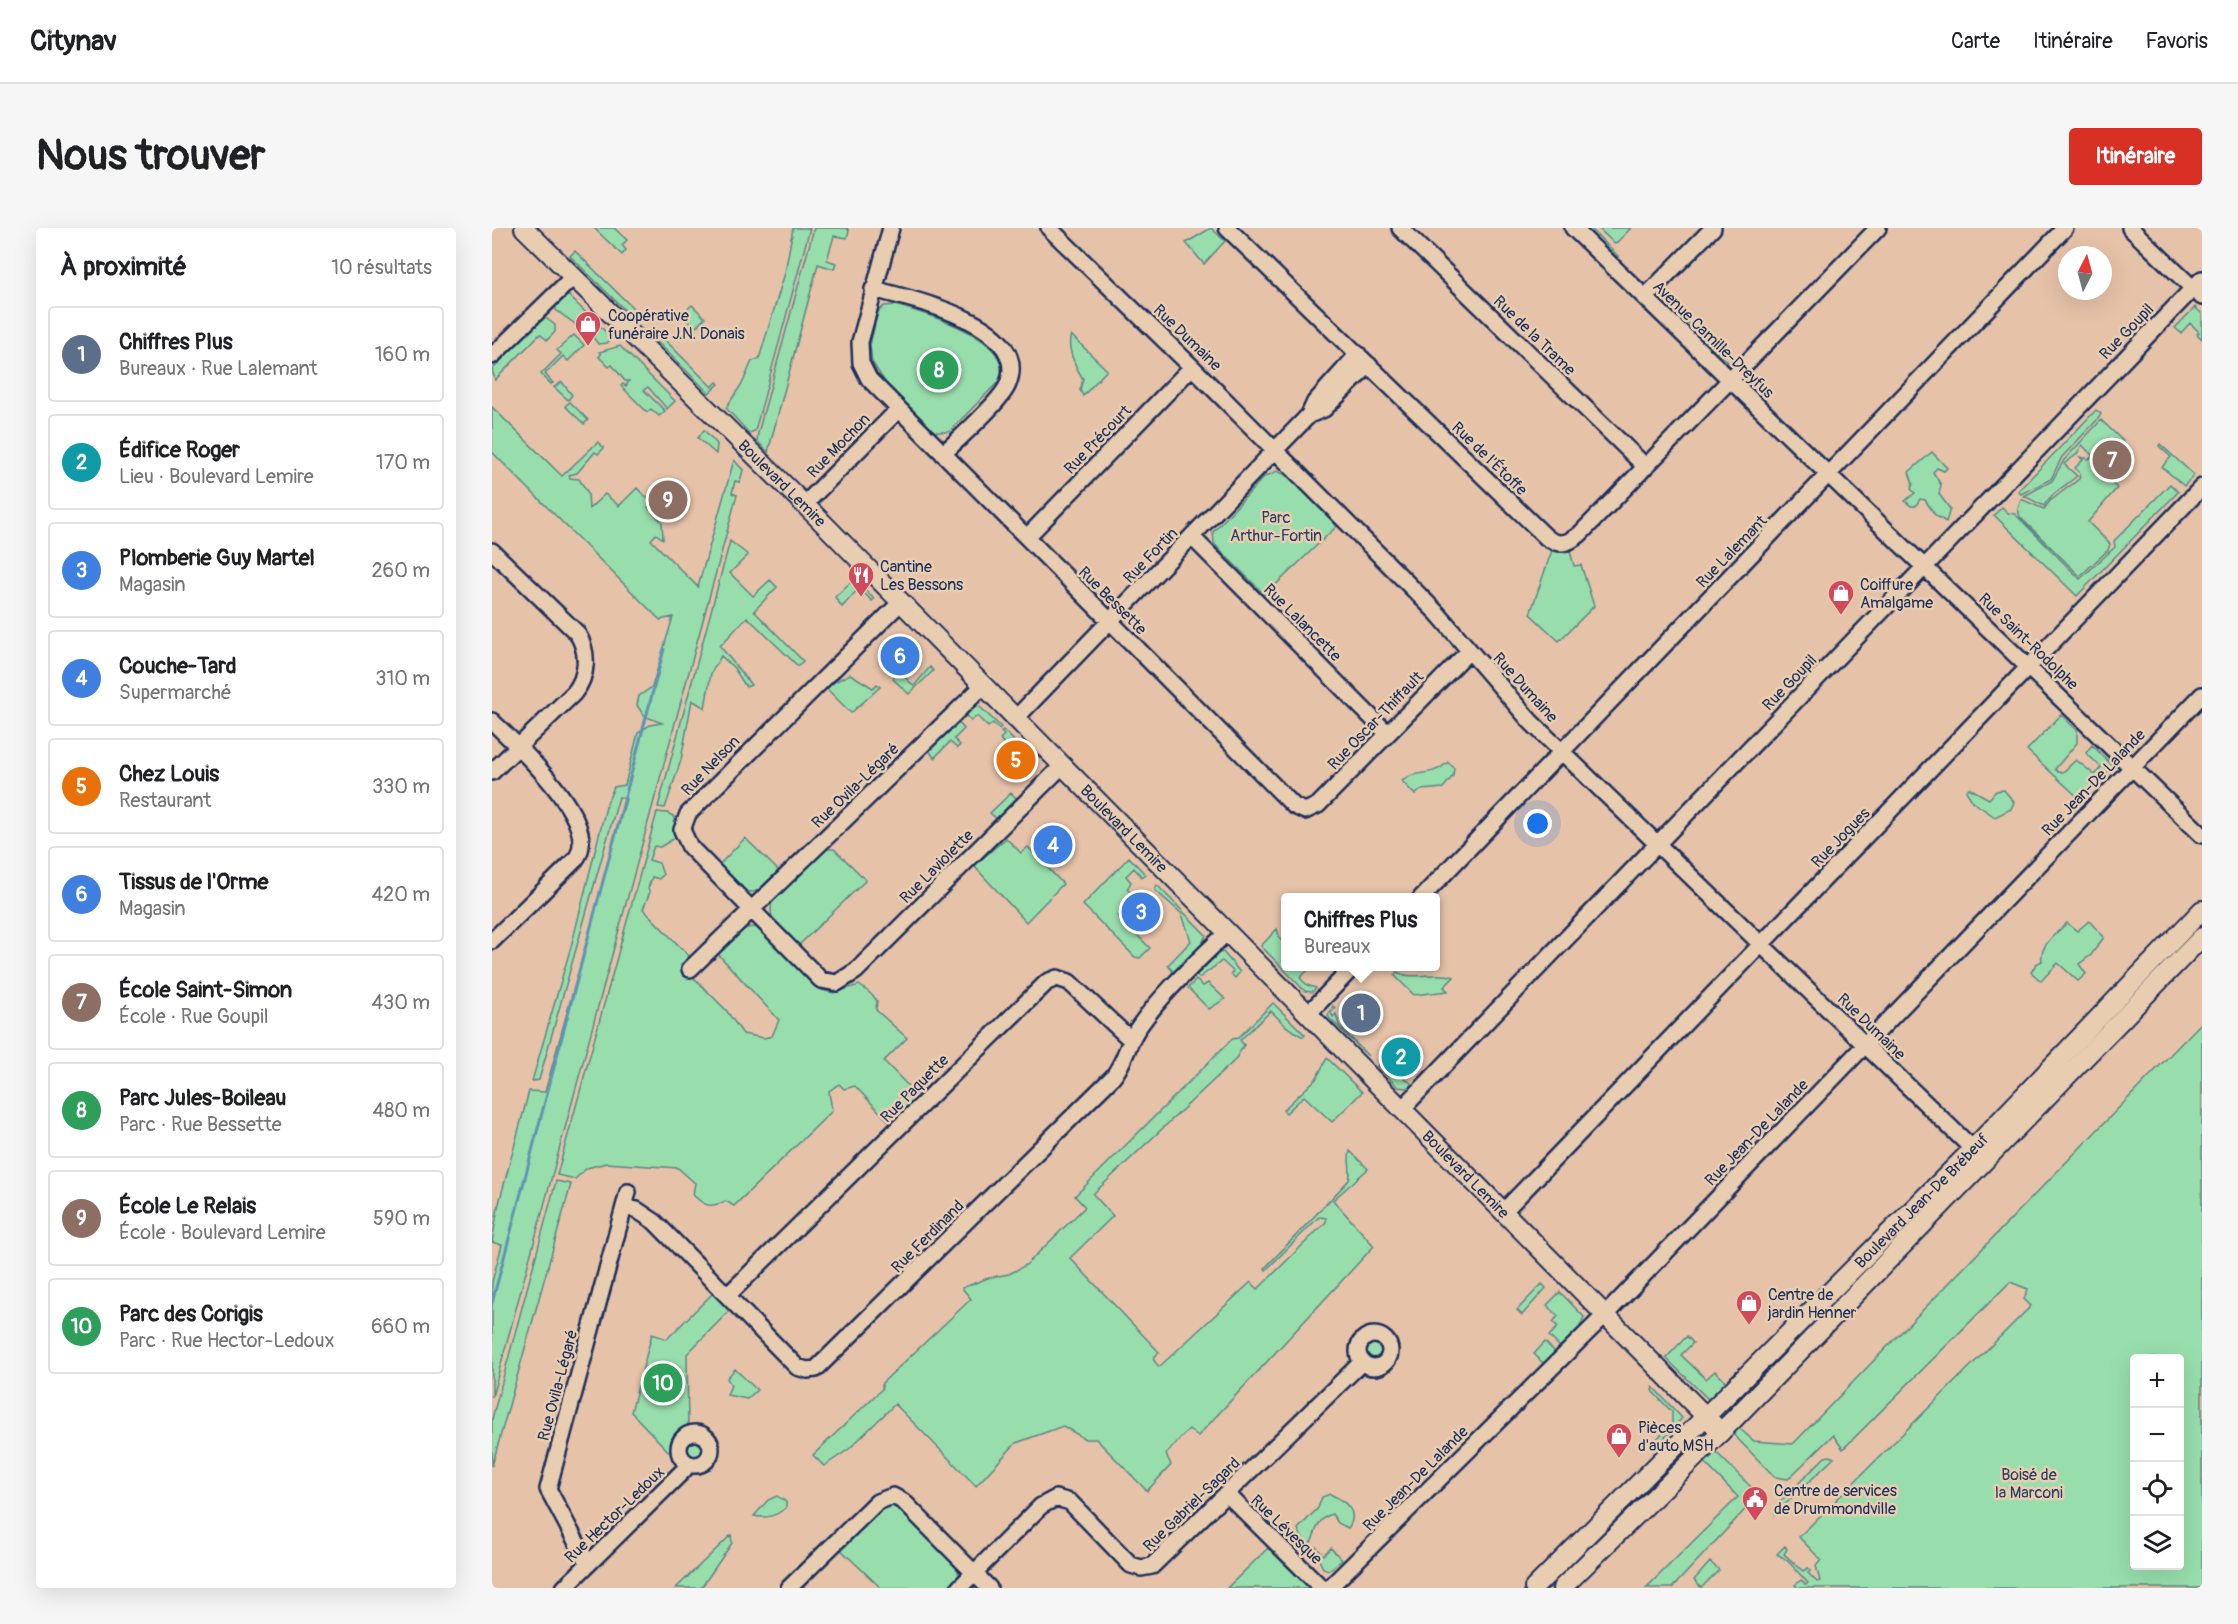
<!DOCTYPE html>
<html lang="fr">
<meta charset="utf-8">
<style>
:root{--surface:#fff;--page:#f6f6f6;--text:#202124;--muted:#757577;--line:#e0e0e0;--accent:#d93025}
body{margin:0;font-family:Pangolin,sans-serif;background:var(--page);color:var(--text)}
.controls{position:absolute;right:18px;bottom:18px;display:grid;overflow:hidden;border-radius:6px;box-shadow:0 6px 24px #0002}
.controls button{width:54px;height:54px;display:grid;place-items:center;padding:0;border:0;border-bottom:2px solid var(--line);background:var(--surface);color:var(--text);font:30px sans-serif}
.compass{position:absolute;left:1566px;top:18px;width:54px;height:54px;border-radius:50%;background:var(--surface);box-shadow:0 6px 24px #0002;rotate:6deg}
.you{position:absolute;left:1046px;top:596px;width:21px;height:21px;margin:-15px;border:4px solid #fff;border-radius:50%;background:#1a73e8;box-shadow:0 0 0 9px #1a73e833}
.badge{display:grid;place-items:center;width:39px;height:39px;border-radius:50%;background:var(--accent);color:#fff;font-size:20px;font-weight:700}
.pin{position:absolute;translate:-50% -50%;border:3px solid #fff;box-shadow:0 2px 6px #0006}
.popup{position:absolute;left:789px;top:665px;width:159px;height:78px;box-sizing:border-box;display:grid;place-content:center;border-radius:6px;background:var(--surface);filter:drop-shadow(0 2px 4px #0005);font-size:20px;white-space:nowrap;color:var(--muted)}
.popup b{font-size:22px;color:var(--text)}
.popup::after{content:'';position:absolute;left:50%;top:100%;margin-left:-12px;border:12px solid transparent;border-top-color:var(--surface)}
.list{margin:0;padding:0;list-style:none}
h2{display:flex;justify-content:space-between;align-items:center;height:78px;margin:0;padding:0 24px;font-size:26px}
h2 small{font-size:20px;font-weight:400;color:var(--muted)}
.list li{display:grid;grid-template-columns:39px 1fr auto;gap:18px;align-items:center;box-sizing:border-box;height:96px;margin:0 12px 12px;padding:0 12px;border:2px solid var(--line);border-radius:6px}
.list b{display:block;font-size:22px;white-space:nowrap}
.list p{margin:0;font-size:20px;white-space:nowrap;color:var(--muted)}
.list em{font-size:20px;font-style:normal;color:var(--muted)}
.icon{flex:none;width:33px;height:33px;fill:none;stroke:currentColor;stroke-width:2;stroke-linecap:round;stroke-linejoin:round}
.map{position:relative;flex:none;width:1710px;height:1360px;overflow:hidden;border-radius:6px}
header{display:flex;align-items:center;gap:36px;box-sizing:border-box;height:84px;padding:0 30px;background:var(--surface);border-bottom:2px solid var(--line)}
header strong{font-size:28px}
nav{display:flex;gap:33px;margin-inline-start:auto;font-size:21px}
.intro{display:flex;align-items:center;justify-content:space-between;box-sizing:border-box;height:144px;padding:0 36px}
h1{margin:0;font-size:42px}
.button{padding:15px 27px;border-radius:6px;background:var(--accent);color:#fff;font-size:21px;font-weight:700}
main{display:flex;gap:36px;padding:0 36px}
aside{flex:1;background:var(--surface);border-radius:6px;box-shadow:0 6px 24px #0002}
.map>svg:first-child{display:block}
.green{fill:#98deac;stroke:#5a8685;stroke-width:1.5;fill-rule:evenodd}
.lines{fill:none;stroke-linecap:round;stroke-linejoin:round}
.stream{stroke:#5f94b4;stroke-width:3}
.minor-casing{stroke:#1b2f5e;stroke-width:20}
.major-casing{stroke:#1b2f5e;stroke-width:22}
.minor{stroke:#e9cdb0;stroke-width:15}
.major{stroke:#e9cdb0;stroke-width:18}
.labels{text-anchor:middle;stroke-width:5;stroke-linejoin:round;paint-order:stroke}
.poi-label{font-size:16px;fill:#1b2f5e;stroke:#e9cdb0;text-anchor:start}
.street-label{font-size:16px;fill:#1b2f5e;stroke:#e9cdb0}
.park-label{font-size:16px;fill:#284066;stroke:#e9cdb0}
</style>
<header>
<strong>Citynav</strong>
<nav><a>Carte</a><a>Itinéraire</a><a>Favoris</a></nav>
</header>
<div class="intro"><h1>Nous trouver</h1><a class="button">Itinéraire</a></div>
<main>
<aside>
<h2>À proximité<small>10 résultats</small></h2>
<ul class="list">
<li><span class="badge" style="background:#5c6f8a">1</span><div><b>Chiffres Plus</b><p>Bureaux · Rue Lalemant</p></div><em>160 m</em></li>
<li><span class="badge" style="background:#0f9aa8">2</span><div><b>Édifice Roger</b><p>Lieu · Boulevard Lemire</p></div><em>170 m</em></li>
<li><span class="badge" style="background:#3f7fe0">3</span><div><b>Plomberie Guy Martel</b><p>Magasin</p></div><em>260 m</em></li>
<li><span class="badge" style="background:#3f7fe0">4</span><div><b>Couche-Tard</b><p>Supermarché</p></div><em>310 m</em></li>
<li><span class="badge" style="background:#e8710a">5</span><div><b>Chez Louis</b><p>Restaurant</p></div><em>330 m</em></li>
<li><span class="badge" style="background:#3f7fe0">6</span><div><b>Tissus de l'Orme</b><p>Magasin</p></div><em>420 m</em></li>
<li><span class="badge" style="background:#8d6e63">7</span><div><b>École Saint-Simon</b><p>École · Rue Goupil</p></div><em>430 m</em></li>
<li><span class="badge" style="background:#2e9e5b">8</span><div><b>Parc Jules-Boileau</b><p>Parc · Rue Bessette</p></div><em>480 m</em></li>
<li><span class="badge" style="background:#8d6e63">9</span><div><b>École Le Relais</b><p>École · Boulevard Lemire</p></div><em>590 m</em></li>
<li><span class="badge" style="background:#2e9e5b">10</span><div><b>Parc des Corigis</b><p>Parc · Rue Hector-Ledoux</p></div><em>660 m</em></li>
</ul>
</aside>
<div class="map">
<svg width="1710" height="1360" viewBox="0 0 1710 1360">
<rect width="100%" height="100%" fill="#e6c2a8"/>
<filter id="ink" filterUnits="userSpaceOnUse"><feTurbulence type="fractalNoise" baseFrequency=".0167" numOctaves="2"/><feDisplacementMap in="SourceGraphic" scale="12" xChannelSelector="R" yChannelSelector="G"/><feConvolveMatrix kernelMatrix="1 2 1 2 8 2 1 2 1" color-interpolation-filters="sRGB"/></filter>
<g filter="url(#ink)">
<path class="green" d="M102,0H122L135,12L130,17L134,22L130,27Z
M301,0H318L263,203L257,205L234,180L251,154L260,133L267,131L293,45Z
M322,0H355L357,3L355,10L342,8L335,32L344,35L342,41L326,36L276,224L265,213L266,205Z
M719,0L733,13L712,36L694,15Z
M1093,0H1098L1127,29L1125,31Z
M1106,0H1139L1123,16Z
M83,23L145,84L147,87L144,93L78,28Z
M77,68L120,110L115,115L106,116L101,109L64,82L63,76L71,69Z
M200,77L213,90L204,99L184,83H193Z
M403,77C431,85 528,111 506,154L457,204H443L393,154L380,134L378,117L386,84L392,78Z
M1703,79L1710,86V111L1705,106L1707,104L1698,95L1689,105L1683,100Z
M1182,81L1239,137L1233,136L1179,83Z
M51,88L63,97V104L55,112L48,106L3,152L0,142Z
M157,102H163L220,159L225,154L227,156L217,165L155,104Z
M82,107L92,117L76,133L71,128L53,146L61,155L59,156L49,146L69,126L65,122Z
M579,107L615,142L591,168L588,162L591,151C584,140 574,120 579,107Z
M128,118L183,173L175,181L156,159L152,162L173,183L167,188L159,181L155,184L129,158L131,156L134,158L137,153H133L120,137L117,139L107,129L109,126L107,124Z
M70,154L80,167L76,172L62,159Z
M78,174L96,192L92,196L73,178Z
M0,179L70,248L106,214L112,220L106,226L103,224L85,245L77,247L78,250L87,251L96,265L97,281L113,266L127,278L145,260L160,275L156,279L170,294L171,311L164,306L159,312L206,359L242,232L251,242L248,254L243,253L240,265L245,267L242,278L0,1169V1054L10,1017L0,1014L6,979L37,863L53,864L134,571L127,569L47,852L40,853L80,715L115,575L122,559L133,557L146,505L158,497L170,495L152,488L145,477L147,468L160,459L181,389L168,392L0,224Z
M1604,182L1609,186L1606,191L1570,229L1559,251L1529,266L1526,263Z
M1609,192L1631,213L1618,226L1622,230L1607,244L1625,260L1596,294L1618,316L1616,322L1588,348L1528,289L1526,281L1529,271L1552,281L1558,273L1587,251L1588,245L1583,240L1591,232L1588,229L1597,231L1601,228L1590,217L1585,226L1572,236L1585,248C1575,257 1558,266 1552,278L1532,268L1560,253L1572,232Z
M212,202L225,216L224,226L206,210Z
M1668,216L1702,247L1692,258L1670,239L1679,229L1667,218Z
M1440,224L1455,240L1452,243L1445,240L1441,244L1449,257L1447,266L1458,281L1454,294L1443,287L1433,272L1428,271L1424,278H1419L1413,273L1423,265L1419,261L1421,256L1417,244Z
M785,243L796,248L845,298L773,367L726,320L722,315L721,304L772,249Z
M1678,256L1686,264L1585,368L1502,287L1510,279L1516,285L1523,286L1588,351L1623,319L1622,313Z
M238,313L256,327L238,345L261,368L278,352L285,359L262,383L311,433L306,438L255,389L228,418L259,457L254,459L242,440L229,428L219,445L213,480L200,472L189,532L173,580L166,579Z
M1060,322L1078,323L1082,338L1089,337L1102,378L1067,413L1038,386Z
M362,351L382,371L380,373L367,360L350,379L343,369Z
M401,438L422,458L438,439L441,443L417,466L401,451L403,447Z
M358,446L381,460L385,456L388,459L359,485L333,459Z
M487,478L509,499L507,501L501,495L496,499L485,488L479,493L473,487L478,481Z
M1569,487L1585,502V515L1563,541L1566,544H1571L1584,532L1603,547L1609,539L1594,525L1600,517L1621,538L1589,572L1535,522Z
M467,495L472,501L462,511L468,517L465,520L458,514L442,530L437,522Z
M511,502L535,525L533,527L523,517L516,521L508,511L512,507L509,504Z
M956,534L962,540L961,548L951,560L929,562L923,567L910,553C925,540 938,551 956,534Z
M1477,560L1497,571L1504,563L1512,562L1522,574L1519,581L1503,589L1481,574L1474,563Z
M519,565L526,572L505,591L498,585Z
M165,584L175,585L183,589V610L168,619L162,618L157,632L167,635L171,647L167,651L160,649L156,661L158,664L151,681L199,730L194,734L193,741L234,782L251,806L272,810L280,808L287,792L225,725C237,714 249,695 267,700L330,762L341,765L367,757C373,761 381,767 385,773L384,782L415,810L392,833L427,869L400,897L363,858L352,861L347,856L337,863L340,883L242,978L234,973C218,980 214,979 201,967L203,955L186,940L114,935L95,940L83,951L65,947Z
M253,610L288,644C256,676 255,666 226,638Z
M514,610L529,625L536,619L571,656L534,694L482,638Z
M334,621H342L374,652L306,718C290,703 275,696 280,673Z
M637,629L654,647L650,649L642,640L634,648L639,654L635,661L644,670L626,688L658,720L648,730L643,729L591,677Z
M665,657L714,707L709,718L682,745L676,737L699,713L690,686L663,662Z
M1597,693L1612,709L1599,727L1587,736L1594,746L1586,753L1566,735L1549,753L1539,744L1544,736L1550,733C1547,717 1565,705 1575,695L1585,703Z
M785,701L788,711L794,717V738L816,739L818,740L808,750L815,757L824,760L820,764L813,763L769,718Z
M731,724L748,744L743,750L739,746L741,743L730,733L707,750L704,747C714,739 717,726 731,724Z
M905,744C920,753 944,742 962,749L952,759L956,763L922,767L902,747Z
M704,752L711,758L716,755L733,771L717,781L696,760Z
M781,775L813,807L811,809L795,799L779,783L748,812L752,817L743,832L601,966L621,988L578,1030L667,1124L661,1131L667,1139L759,1054L766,1061L834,994V990L827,989L774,1042L773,1040L857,952C860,942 855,934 858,923L876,941L841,972L882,1018L706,1208L697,1201L674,1226L679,1237L655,1263L604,1211H593L571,1198L524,1215L484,1258L403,1176L357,1221L332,1238L321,1227L390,1161V1155L479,1071L470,1060L496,1050L517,1046L534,1037L593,979L583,968L740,811L746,810Z
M841,778L843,780L839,785L841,789L844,786L847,797L876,828L838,791L836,787Z
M1710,794V1360H1306L1303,1357L1309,1352L1314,1357L1316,1355L1295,1332L1285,1326L1293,1318L1295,1321L1292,1326L1311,1343L1316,1340L1319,1342L1316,1345L1325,1354L1328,1353L1324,1338L1329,1332L1307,1309L1539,1078L1532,1071L1536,1061L1518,1054L1351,1221L1341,1207L1296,1251L1283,1249L1241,1206L1247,1200L1262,1213L1301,1216ZM1642,1130H1688V1338H1642Z
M835,830L870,864L840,894L812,868L794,885L791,882L824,851Z
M892,831L901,839L904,836L913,843L909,847L920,856L914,860L906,859L885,838Z
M1479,935L1239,1182H1237L1236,1178L1457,954Z
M64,953L79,956L0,1238V1191Z
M1050,1056L1054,1060L1030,1087L1025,1082Z
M222,1064L239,1081L195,1126L196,1199L182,1211L181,1228L139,1184L160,1106L175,1111Z
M1068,1064L1092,1089L1086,1103L1069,1120L1057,1108L1066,1099L1061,1094L1066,1088L1055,1077Z
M1195,1108L1201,1115L1189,1127L1214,1151L1223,1143L1235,1155L1216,1171L1174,1130Z
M1053,1114L1064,1125L1053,1137L1042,1126Z
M874 1123a9 9 0 1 1 18 0a9 9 0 1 1-18 0Z
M243,1141L265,1162L255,1171L235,1167L239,1157L235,1150Z
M1161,1159L1190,1190L1167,1216L1165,1211L1180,1195V1184L1160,1163Z
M195 1222a8 8 0 1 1 16 0a8 8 0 1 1-16 0Z
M1224,1224L1261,1261L1262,1272L1180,1360H1154L1246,1269L1213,1235Z
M1338,1228L1342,1230L1283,1286L1286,1276L1333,1229Z
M838,1266C853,1273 868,1284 856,1300L846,1295L840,1286C825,1291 825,1302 819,1315L813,1316L806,1301L826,1280L830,1269Z
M285,1268L294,1274V1280C283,1288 275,1291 262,1288L276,1272Z
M404,1277L465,1339L467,1347L455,1360H389L348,1321L390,1280Z
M1125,1287L1127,1289L1060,1360H1051Z
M239,1307L240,1315L209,1360H184Z
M824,1319L831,1327L839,1320L850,1332L837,1342L831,1340L826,1330L821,1328Z
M776,1320L816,1358L814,1360H735Z
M1218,1334L1227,1342L1209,1360L1202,1352Z"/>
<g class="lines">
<path class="stream" d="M0,1075L172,421"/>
<g class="minor-casing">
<path id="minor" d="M399,0L368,114L369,135L377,151L802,578L813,583L826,577L977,423
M557,0L700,139L946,386L1039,494L1487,927
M735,0L1055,310C1067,318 1076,316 1088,306L1386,0
M908,0L1154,239
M1081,0L1710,607
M1638,0L1710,69
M381,61C418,71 540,96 516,156C509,174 466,211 451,226
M1153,69L1221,0
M0,128L81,49
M817,187L832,181L877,137
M312,277L406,182
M535,309L700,139
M700,309L895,505
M0,323L85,405C97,424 96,448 82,465L0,544
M408,375L196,586L190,602L198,619L329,752L345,755L364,743L570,538
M523,491L817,187L823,174L866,126
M0,493C23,516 113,596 83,632L0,713
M929,670L1573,0
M198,741L491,458
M816,786L862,738
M910,881L1710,51
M132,979L145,982L163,994L305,1139L315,1142L324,1141L620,850C633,835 635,816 646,800C671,764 703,736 735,704
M1011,984L1710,259
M236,1067L555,754L565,750L577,754L639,812
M866 1123a16 16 0 1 1 32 0a16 16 0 1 1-32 0Z
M187 1221a16 16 0 1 1 32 0a16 16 0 1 1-32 0Z
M736,1267L830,1360
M96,1336L56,1261L136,964
M72,1360L192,1242L195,1236
M297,1360L385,1274L401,1268L412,1274L497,1360
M467,1360L549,1278L564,1270L578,1274L639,1337L649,1340L660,1338L870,1134
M837,1360L1113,1087L1710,467"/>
</g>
<g class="major-casing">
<g id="major">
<path id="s1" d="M32,0L324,288L1229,1204"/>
<path id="s2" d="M1042,1360L1473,929L1710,682"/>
<path d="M1070,1360L1240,1193L1710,709"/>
</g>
</g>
<use href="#minor" class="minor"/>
<use href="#major" class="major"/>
</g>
</g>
<defs>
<g id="shop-pin" transform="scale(1.35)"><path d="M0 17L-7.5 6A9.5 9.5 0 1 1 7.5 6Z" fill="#d1495b" stroke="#e9cdb0"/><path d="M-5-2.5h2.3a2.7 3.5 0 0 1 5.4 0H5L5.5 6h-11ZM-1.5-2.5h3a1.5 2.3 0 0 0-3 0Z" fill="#fff"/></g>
<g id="restaurant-pin" transform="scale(1.35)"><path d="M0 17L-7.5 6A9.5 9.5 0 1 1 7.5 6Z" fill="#d1495b" stroke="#e9cdb0"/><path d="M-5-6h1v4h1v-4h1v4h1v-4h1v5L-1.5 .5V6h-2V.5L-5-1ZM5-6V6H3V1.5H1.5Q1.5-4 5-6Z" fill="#fff"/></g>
<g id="civic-pin" transform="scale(1.35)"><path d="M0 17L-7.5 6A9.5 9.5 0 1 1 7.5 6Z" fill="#d1495b" stroke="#e9cdb0"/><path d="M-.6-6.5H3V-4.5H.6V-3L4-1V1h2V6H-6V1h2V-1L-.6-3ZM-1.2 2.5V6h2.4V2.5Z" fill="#fff"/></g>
</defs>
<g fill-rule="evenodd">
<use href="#shop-pin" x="96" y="96"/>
<use href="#restaurant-pin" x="369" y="347"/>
<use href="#shop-pin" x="1349" y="365"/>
<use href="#shop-pin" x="1257" y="1075"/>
<use href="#shop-pin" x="1127" y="1208"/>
<use href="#civic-pin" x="1263" y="1271"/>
</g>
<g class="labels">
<g class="poi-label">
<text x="116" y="93">Coopérative<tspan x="116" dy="18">funéraire J.N. Donais</tspan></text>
<text x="388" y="344">Cantine<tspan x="388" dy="18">Les Bessons</tspan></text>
<text x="1368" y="362">Coiffure<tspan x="1368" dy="18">Amalgame</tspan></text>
<text x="1276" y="1072">Centre de<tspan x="1276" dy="18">jardin Henner</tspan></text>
<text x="1146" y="1205">Pièces<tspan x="1146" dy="18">d'auto MSH</tspan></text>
<text x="1282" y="1268">Centre de services<tspan x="1282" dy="18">de Drummondville</tspan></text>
</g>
<g class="street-label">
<text transform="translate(1634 103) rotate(-46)" y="6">Rue Goupil</text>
<text transform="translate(1043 107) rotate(44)" y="6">Rue de la Trame</text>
<text transform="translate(696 109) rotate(44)" y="6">Rue Dumaine</text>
<text transform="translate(1222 111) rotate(44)" y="6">Avenue Camille-Dreyfus</text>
<text transform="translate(605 211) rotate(-46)" y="6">Rue Précourt</text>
<text transform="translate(346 217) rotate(-46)" y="6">Rue Mochon</text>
<text transform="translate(998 230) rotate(44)" y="6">Rue de l'Étoffe</text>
<text dy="6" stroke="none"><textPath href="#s1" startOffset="363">Boulevard Lemire</textPath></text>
<text transform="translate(1239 323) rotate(-46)" y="6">Rue Lalemant</text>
<text transform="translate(658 327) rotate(-46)" y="6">Rue Fortin</text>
<text transform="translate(621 372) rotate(45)" y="6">Rue Bessette</text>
<text transform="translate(811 394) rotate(45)" y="6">Rue Lalancette</text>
<text transform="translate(1537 413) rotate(44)" y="6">Rue Saint-Rodolphe</text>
<text transform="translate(1297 454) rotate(-46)" y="6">Rue Goupil</text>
<text transform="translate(1034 459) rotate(48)" y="6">Rue Dumaine</text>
<text transform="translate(883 492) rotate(-46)" y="6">Rue Oscar-Thiffault</text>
<text transform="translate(218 537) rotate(-46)" y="6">Rue Nelson</text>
<text transform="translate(1601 554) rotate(-46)" y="6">Rue Jean-De Lalande</text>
<text transform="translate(363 557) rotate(-44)" y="6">Rue Ovila-Légaré</text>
<text dy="6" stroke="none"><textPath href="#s1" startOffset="849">Boulevard Lemire</textPath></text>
<text transform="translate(1348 609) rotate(-46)" y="6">Rue Jogues</text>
<text transform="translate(444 638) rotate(-45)" y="6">Rue Laviolette</text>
<text transform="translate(1380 798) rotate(44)" y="6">Rue Dumaine</text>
<text transform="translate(422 860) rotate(-45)" y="6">Rue Paquette</text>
<text transform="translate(1264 904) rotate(-46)" y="6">Rue Jean-De Lalande</text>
<text dy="6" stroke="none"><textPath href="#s1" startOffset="1335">Boulevard Lemire</textPath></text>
<text dy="6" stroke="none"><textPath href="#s2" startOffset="548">Boulevard Jean-De Brébeuf</textPath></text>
<text transform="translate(435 1008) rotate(-45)" y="6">Rue Ferdinand</text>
<text transform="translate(65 1157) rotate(-75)" y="6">Rue Ovila-Légaré</text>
<text transform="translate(923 1250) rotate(-45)" y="6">Rue Jean-De Lalande</text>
<text transform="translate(699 1276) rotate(-44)" y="6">Rue Gabriel-Sagard</text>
<text transform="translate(122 1286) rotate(-44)" y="6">Rue Hector-Ledoux</text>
<text transform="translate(795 1301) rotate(44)" y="6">Rue Lévesque</text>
</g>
<g class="park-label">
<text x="784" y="295">Parc<tspan x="784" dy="18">Arthur-Fortin</tspan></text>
<text x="1537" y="1252">Boisé de<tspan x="1537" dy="18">la Marconi</tspan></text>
</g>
</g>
</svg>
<div class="controls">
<button>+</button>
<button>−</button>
<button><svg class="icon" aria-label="locate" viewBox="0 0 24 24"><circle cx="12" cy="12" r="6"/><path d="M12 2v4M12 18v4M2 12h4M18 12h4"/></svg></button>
<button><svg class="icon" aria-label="layers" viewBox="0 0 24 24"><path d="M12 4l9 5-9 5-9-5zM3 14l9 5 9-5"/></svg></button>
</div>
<svg class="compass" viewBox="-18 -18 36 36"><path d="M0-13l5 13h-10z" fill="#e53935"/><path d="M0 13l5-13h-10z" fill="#757577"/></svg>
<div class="you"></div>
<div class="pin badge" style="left:869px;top:785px;background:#5c6f8a">1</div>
<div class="popup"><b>Chiffres Plus</b>Bureaux</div>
<div class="pin badge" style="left:909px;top:829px;background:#0f9aa8">2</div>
<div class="pin badge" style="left:649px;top:684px;background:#3f7fe0">3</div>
<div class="pin badge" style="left:561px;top:617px;background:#3f7fe0">4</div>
<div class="pin badge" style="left:524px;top:532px;background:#e8710a">5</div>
<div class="pin badge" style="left:408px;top:428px;background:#3f7fe0">6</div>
<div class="pin badge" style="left:1620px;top:232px;background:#8d6e63">7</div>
<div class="pin badge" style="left:447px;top:142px;background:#2e9e5b">8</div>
<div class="pin badge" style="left:176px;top:272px;background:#8d6e63">9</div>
<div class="pin badge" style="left:171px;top:1155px;background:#2e9e5b">10</div>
</div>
</main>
